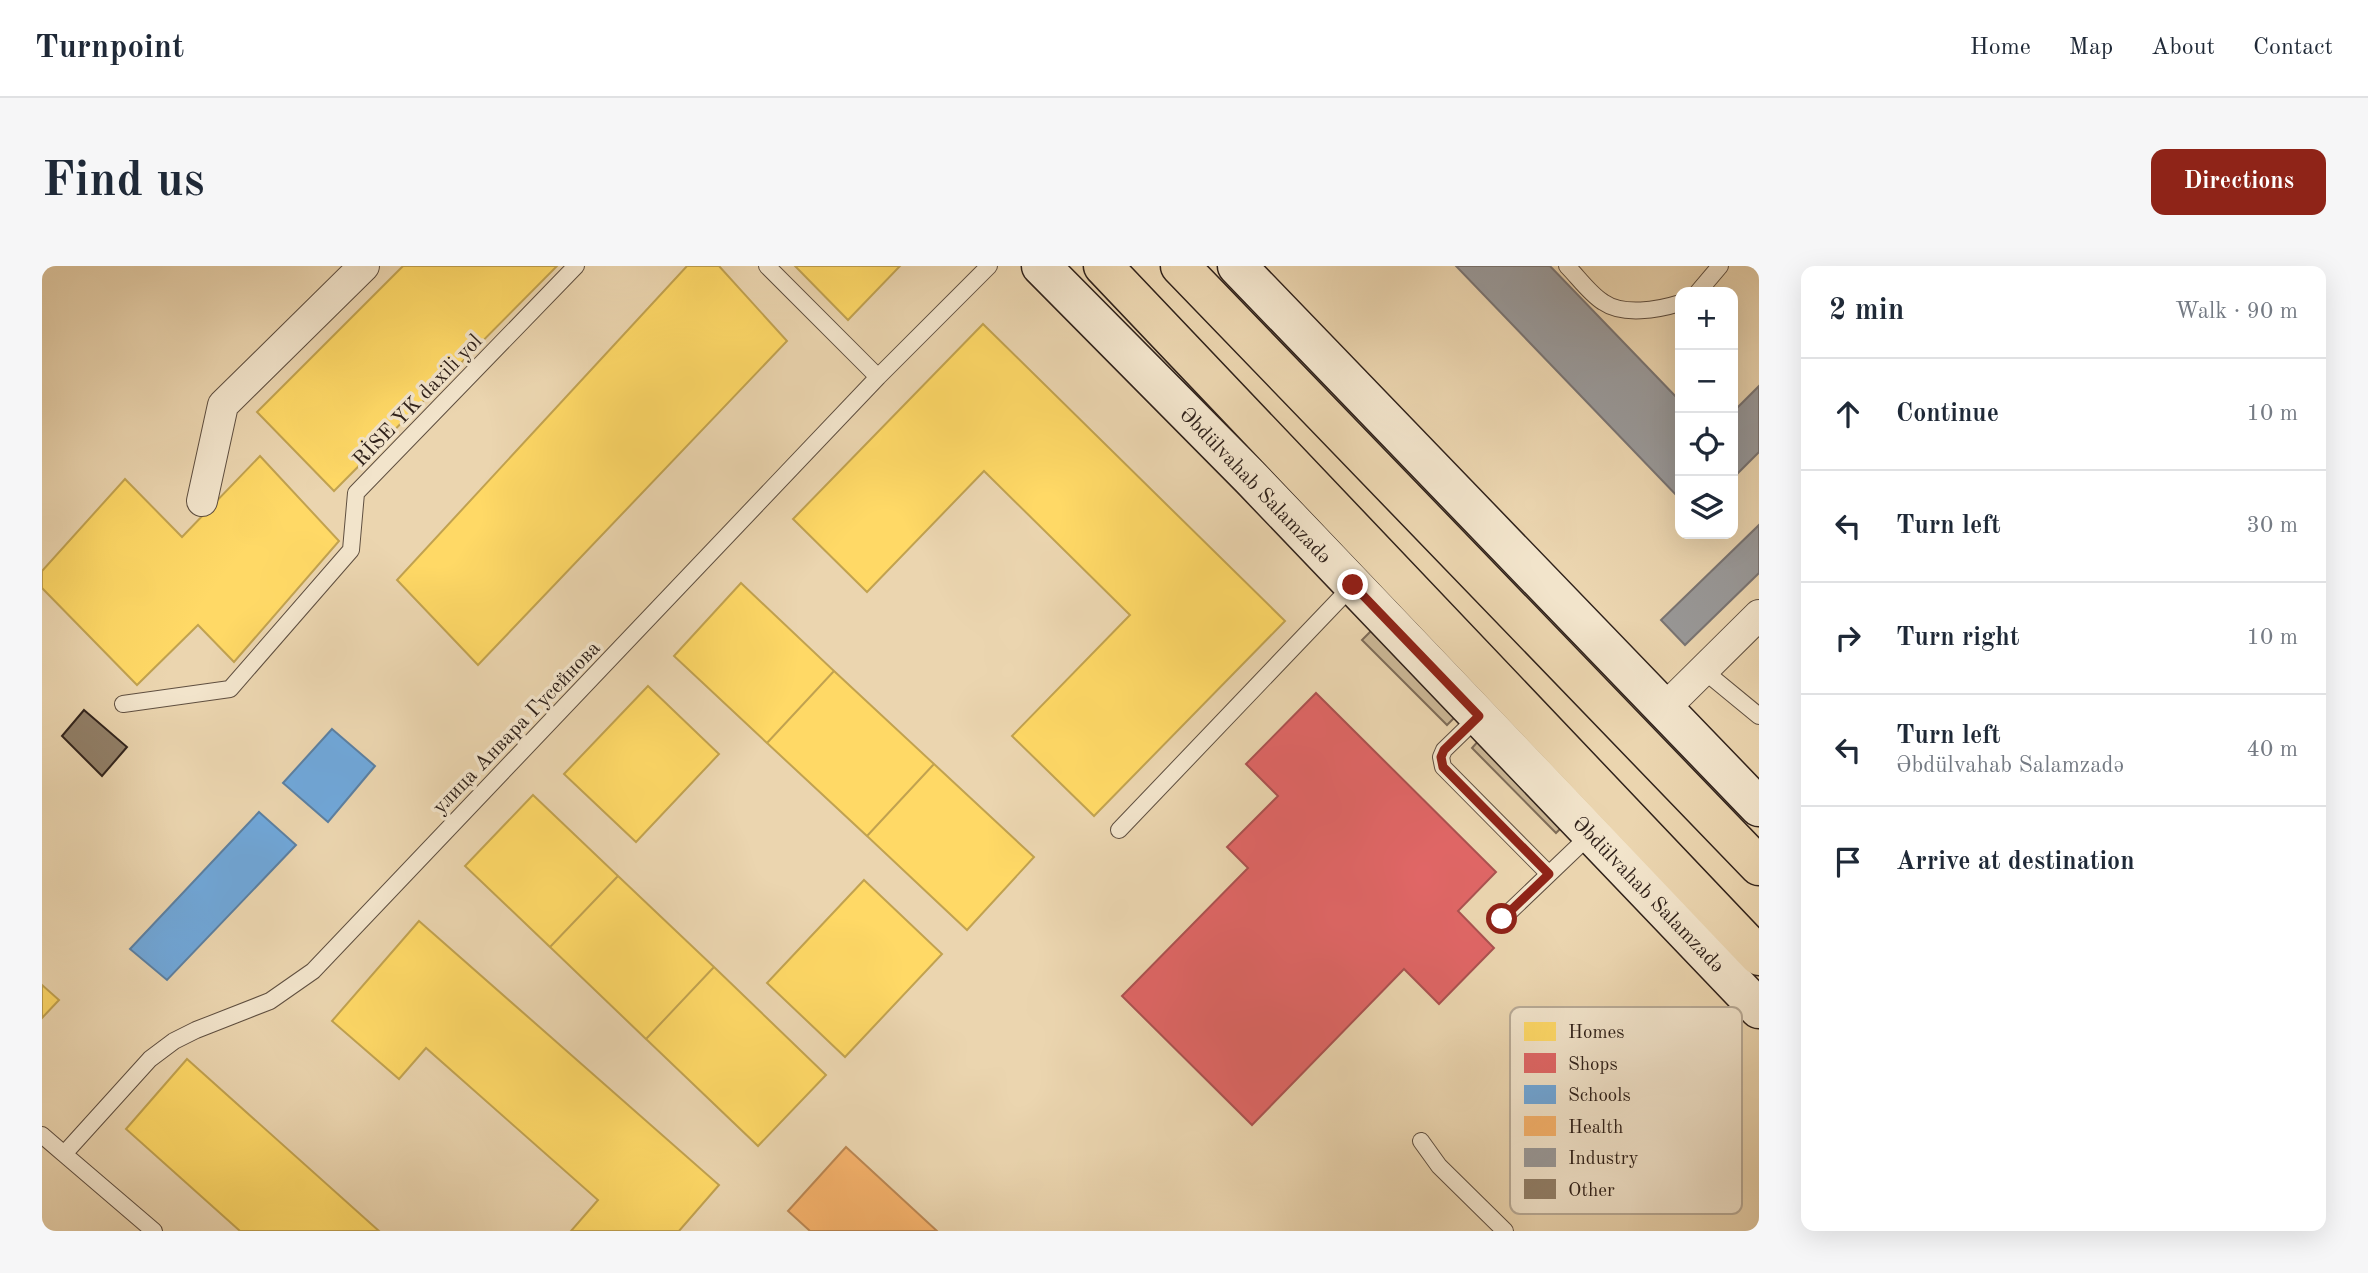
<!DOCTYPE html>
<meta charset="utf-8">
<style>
:root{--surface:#fff;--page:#f6f6f7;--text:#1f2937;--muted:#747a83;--line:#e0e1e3;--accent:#8f2418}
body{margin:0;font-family:"Old Standard TT",serif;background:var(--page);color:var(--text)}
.controls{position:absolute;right:21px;top:21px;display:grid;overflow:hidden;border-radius:14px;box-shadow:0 7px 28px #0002}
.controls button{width:63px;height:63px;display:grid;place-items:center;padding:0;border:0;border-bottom:2px solid var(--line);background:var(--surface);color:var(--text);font:35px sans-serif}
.stop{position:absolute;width:21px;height:21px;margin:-16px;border:5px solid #8f2418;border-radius:50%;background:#fff}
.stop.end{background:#8f2418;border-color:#fff;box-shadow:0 2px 7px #0008}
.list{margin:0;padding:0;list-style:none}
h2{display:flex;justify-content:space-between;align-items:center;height:91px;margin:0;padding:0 28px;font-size:30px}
h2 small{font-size:23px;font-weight:400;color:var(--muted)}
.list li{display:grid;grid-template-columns:46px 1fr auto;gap:21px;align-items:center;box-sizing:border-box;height:112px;padding:0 28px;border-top:2px solid var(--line)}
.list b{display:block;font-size:26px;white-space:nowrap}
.list p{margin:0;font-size:23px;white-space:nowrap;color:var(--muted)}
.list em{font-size:23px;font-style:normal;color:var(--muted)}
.icon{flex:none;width:38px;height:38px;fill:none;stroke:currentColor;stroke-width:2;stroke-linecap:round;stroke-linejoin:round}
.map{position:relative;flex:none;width:1717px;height:965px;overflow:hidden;border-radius:14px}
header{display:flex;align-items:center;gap:42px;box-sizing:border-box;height:98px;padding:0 35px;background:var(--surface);border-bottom:2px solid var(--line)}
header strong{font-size:33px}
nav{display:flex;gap:38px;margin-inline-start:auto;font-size:24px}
.intro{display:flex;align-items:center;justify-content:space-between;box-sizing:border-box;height:168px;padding:0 42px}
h1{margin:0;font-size:49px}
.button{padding:18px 32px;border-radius:14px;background:var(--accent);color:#fff;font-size:24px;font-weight:700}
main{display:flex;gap:42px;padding:0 42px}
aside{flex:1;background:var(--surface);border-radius:14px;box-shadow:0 7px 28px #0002}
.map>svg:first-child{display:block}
.green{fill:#cbb796;stroke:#7e6c58;stroke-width:2}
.homes{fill:#ffd966;stroke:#c1a250;stroke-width:2}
.shops{fill:#e06666;stroke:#ab5250;stroke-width:2}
.schools{fill:#6fa8dc;stroke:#5c80a2;stroke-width:2}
.health{fill:#f6b26b;stroke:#bb8753;stroke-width:2}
.industry{fill:#999;stroke:#7a7573;stroke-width:2}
.building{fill:#917f68;stroke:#30221b;stroke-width:2}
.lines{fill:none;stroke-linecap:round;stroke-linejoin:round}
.lane-casing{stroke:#5f4f40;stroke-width:18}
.street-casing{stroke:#5f4f40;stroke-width:32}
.secondary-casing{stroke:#30221b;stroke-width:41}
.primary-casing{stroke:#30221b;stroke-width:41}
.lane{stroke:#f2e4cb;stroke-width:16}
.street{stroke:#f2e4cb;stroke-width:30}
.secondary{stroke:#f2e4cb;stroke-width:38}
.primary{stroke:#ebd5af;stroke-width:38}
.route{stroke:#8f2418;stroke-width:9}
.labels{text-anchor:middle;stroke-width:7;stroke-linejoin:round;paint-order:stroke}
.street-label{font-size:21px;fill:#30221b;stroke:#f2e4cb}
.key{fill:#f2e4cb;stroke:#b8aa96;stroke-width:2}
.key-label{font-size:19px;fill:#30221b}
</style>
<header>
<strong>Turnpoint</strong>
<nav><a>Home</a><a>Map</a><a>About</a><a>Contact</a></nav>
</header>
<div class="intro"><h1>Find us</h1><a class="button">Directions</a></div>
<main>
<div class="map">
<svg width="1717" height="965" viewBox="0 0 1717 965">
<rect width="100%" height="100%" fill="#ebd5af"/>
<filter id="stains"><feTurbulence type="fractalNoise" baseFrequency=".00286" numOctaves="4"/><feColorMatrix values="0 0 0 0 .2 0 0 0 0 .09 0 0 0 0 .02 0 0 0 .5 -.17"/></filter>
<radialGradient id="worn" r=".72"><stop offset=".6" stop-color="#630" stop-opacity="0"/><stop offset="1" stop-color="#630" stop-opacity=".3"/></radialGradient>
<path class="green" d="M1329,365L1413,451L1405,459L1320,374Z
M1438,473L1522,559L1514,567L1430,482Z"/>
<path class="homes" d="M361,0H515L292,225L215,146Z
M645,0H677L745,75L436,399L355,314Z
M753,0H858L806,54Z
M941,58L1243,355L1052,550L970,470L1088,349L942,205L825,326L751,253Z
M218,190L297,275L192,396L156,359L95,419L0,322V305L83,213L140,271Z
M699,317L792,405L725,477L632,390Z
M792,405L892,498L825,570L725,477Z
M606,420L677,488L594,576L522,508Z
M892,498L992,591L925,664L825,570Z
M491,529L576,610L508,681L423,600Z
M576,610L672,701L604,773L508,681Z
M822,614L900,688L803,791L725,717Z
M377,655L677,919L637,965H529L556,934L384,782L357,813L290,755Z
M672,701L784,809L716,880L604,773Z
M0,719L17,734L0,752Z
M145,793L337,965H198L84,863Z"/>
<path class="shops" d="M1274,427L1454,606L1416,645L1452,682L1397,738L1362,703L1210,859L1080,730L1206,602L1185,581L1236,530L1204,498Z"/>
<path class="schools" d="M290,463L333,500L286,556L241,517Z
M217,546L254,579L125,714L88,683Z"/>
<path class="health" d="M804,881L895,965H768L746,945Z"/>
<path class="industry" d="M1414,0H1508L1638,135V233Z
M1717,120V186L1691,212V146Z
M1717,259V307L1643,379L1619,354Z"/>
<path class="building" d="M42,444L85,481L60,510L20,470Z"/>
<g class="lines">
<g class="lane-casing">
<path id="lane" d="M725,0L836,111
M1525,0C1536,11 1548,28 1561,36C1581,50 1616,44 1638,37
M1656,26L1678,0
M1661,404L1717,450
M81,438L188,423L309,284L314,227L534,0
M1437,450L1402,484L1399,491L1401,501L1507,608
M1077,564L1311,319
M1460,653L1549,568
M0,869L22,888L108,793L132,775L154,764L228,735L271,705L836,111L947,0
M1379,875L1397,900L1463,965
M22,888L112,965"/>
</g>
<g class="street-casing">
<path id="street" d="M160,235L181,139L322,0
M1623,442L1717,349"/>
</g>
<g class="secondary-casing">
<path id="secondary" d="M999,0L1209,212L1717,743
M1195,0L1717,541"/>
</g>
<g class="primary-casing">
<path id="primary" d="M1061,0L1717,690
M1138,0L1717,600"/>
</g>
<use href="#lane" class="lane"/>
<use href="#street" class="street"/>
<use href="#secondary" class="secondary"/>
<use href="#primary" class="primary"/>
</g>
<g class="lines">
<path class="route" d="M1311,319L1437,450L1402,484L1399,491L1401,501L1507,608L1460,653"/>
</g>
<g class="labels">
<g class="street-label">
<text transform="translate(375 134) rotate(-46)" y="7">RİSE YK daxili yol</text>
<text transform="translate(1214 219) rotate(46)" y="7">Əbdülvahab Salamzadə</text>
<text transform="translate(474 461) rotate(-46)" y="7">улица Анвара Гусейнова</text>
<text transform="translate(1607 628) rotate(46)" y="7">Əbdülvahab Salamzadə</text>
</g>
</g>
<rect x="1468" y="741" width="232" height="207" rx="10" class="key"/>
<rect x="1482" y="756" width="32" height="19" fill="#ffd966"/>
<rect x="1482" y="787" width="32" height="20" fill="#e06666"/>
<rect x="1482" y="819" width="32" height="19" fill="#6fa8dc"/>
<rect x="1482" y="850" width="32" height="20" fill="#f6b26b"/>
<rect x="1482" y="882" width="32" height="19" fill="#999"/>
<rect x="1482" y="913" width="32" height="20" fill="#917f68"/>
<g class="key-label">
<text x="1526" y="772">Homes</text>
<text x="1526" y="804">Shops</text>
<text x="1526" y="835">Schools</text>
<text x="1526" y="867">Health</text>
<text x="1526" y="898">Industry</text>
<text x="1526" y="930">Other</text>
</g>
<rect width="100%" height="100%" filter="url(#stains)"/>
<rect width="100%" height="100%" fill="url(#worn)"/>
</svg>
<div class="controls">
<button>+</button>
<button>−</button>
<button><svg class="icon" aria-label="locate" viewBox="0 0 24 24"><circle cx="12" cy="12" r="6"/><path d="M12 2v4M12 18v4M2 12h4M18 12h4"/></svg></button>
<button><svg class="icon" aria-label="layers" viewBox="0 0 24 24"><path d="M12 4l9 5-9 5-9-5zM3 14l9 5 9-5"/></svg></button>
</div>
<div class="stop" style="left:1460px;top:653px"></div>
<div class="stop end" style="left:1311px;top:319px"></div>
</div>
<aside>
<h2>2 min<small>Walk · 90 m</small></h2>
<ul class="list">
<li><svg class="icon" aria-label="ahead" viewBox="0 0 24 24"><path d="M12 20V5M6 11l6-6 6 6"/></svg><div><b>Continue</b></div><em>10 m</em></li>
<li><svg class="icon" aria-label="left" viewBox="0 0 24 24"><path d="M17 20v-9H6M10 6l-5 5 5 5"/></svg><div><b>Turn left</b></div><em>30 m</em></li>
<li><svg class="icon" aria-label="right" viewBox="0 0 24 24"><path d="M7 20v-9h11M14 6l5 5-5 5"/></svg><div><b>Turn right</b></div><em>10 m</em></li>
<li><svg class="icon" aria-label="left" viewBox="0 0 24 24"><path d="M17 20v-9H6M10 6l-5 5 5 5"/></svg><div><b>Turn left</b><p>Əbdülvahab Salamzadə</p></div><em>40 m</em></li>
<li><svg class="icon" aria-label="arrive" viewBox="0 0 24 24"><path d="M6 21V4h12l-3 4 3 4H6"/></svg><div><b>Arrive at destination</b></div></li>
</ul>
</aside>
</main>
